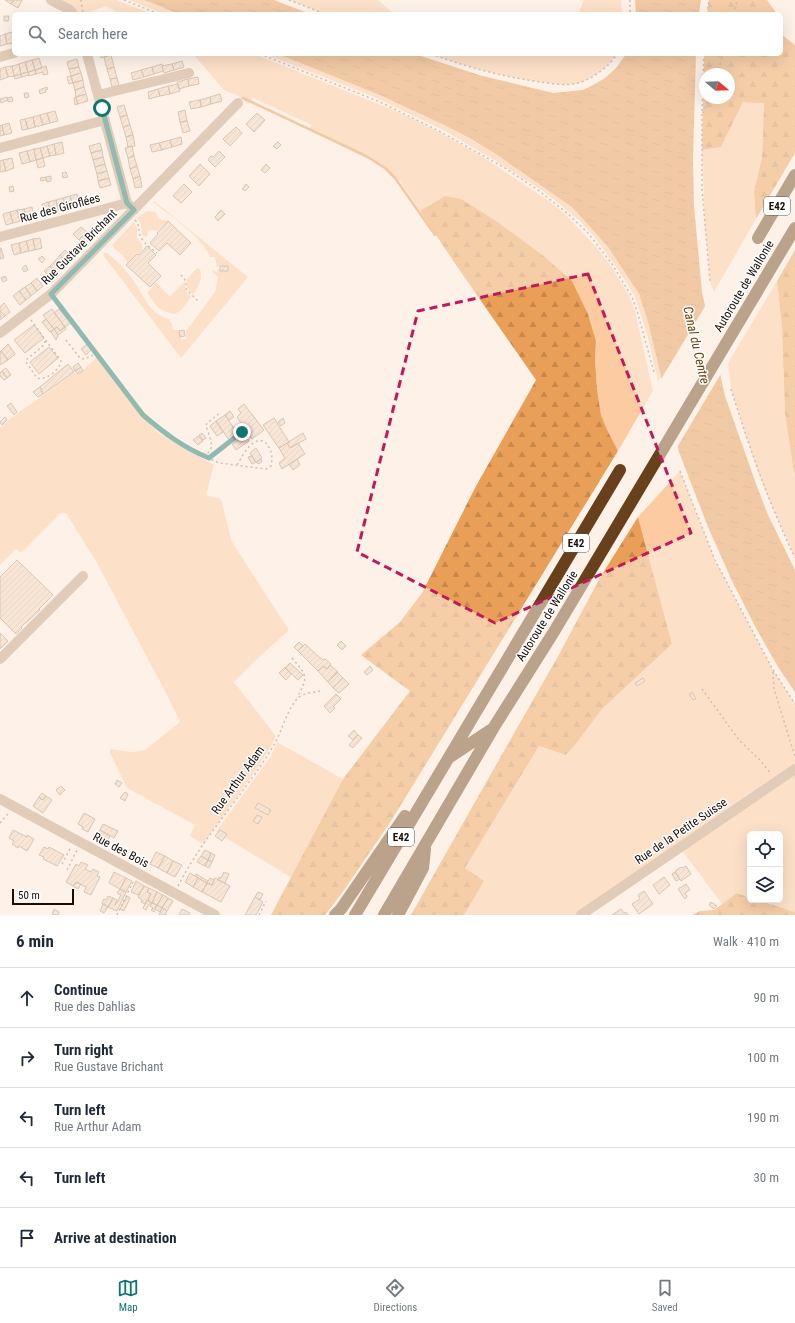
<!DOCTYPE html>
<meta charset="utf-8">
<style>
:root{--surface:#fff;--page:#f6f6f7;--text:#1f2937;--muted:#747a83;--line:#e0e1e3;--accent:#0f766e}
body{margin:0;font-family:"Roboto Condensed",sans-serif;background:var(--page);color:var(--text)}
.controls{position:absolute;right:12px;bottom:12px;display:grid;overflow:hidden;border-radius:6px;box-shadow:0 4px 16px #0002}
.controls button{width:36px;height:36px;display:grid;place-items:center;padding:0;border:0;border-bottom:1px solid var(--line);background:var(--surface);color:var(--text);font:20px sans-serif}
.compass{position:absolute;left:699px;top:68px;width:36px;height:36px;border-radius:50%;background:var(--surface);box-shadow:0 4px 16px #0002;rotate:109deg}
.scale{position:absolute;left:12px;bottom:10px;width:62px;box-sizing:border-box;padding-left:4px;border:2px solid #180e06;border-top:0;font-size:11px;line-height:14px;white-space:nowrap;color:#180e06;-webkit-text-stroke:3px #fff;paint-order:stroke}
.stop{position:absolute;width:12px;height:12px;margin:-9px;border:3px solid #0f766e;border-radius:50%;background:#fff}
.stop.end{background:#0f766e;border-color:#fff;box-shadow:0 1px 4px #0008}
.list{margin:0;padding:0;list-style:none}
h2{display:flex;justify-content:space-between;align-items:center;height:52px;margin:0;padding:0 16px;font-size:17px}
h2 small{font-size:13px;font-weight:400;color:var(--muted)}
.list li{display:grid;grid-template-columns:26px 1fr auto;gap:12px;align-items:center;box-sizing:border-box;height:60px;padding:0 16px;border-top:1px solid var(--line)}
.list b{display:block;font-size:15px;white-space:nowrap}
.list p{margin:0;font-size:13px;white-space:nowrap;color:var(--muted)}
.list em{font-size:13px;font-style:normal;color:var(--muted)}
.icon{flex:none;width:22px;height:22px;fill:none;stroke:currentColor;stroke-width:2;stroke-linecap:round;stroke-linejoin:round}
.map{position:relative;flex:none;width:795px;height:915px;overflow:hidden}
.search{position:absolute;background:var(--surface);box-shadow:0 4px 16px #0002;left:12px;right:12px;top:12px;height:44px;display:flex;align-items:center;gap:10px;box-sizing:border-box;padding:0 14px;border-radius:6px;color:var(--muted);font-size:15px}
.sheet{height:352px;background:var(--surface)}
nav{display:flex;justify-content:space-around;align-items:center;box-sizing:border-box;height:56px;border-top:1px solid var(--line);background:var(--surface);font-size:11px;color:var(--muted)}
nav a{display:grid;justify-items:center;gap:2px}
nav .on{color:var(--accent)}
.map>svg:first-child{display:block}
.green{fill:#fccba2}
.forest{fill:url(#forest-firs);fill-rule:evenodd}
.water{fill:url(#water-ripples)}
.pier{fill:#fef2e8}
.lines{fill:none;stroke-linecap:round;stroke-linejoin:round}
.stream{stroke:#e29852;stroke-width:2.5}
.building{fill:url(#building-hatch);stroke:#aa9079}
.path{stroke:#8f847b;stroke-width:1.5;stroke-dasharray:2 3;stroke-linecap:butt}
.minor{stroke:#be9d81;stroke-width:10}
.motorway{stroke:#68411c;stroke-width:12}
.route{stroke:#0f766e;stroke-width:5}
.marked{fill:none;stroke:#c2185b;stroke-width:3;stroke-dasharray:8 5;stroke-linejoin:round}
.labels{text-anchor:middle;stroke-width:3;stroke-linejoin:round;paint-order:stroke}
.shield{fill:#fff;stroke:#5d5651;stroke-width:1}
.shield-label{font-size:11px;font-weight:bold;fill:#180e06}
.street-label{font-size:12px;fill:#180e06;stroke:#fff}
.water-label{font-size:13px;font-style:italic;fill:#6e3e04;stroke:#fff}
</style>
<div class="map">
<svg width="795" height="915" viewBox="0 0 795 915">
<defs>
<pattern id="forest-firs" width="22" height="20" patternUnits="userSpaceOnUse"><rect width="22" height="20" fill="#ea9f59"/><path d="M5 1l3.5 6h-7zM16 11l3.5 6h-7z" fill="#c8884c"/></pattern>
<pattern id="water-ripples" width="26" height="14" patternUnits="userSpaceOnUse"><rect width="26" height="14" fill="#e29852"/><path d="M2 4q2-2 4 0t4 0M15 11q2-2 4 0t4 0" fill="none" stroke="#c18246"/></pattern>
<pattern id="building-hatch" width="6" height="6" patternUnits="userSpaceOnUse"><rect width="6" height="6" fill="#f3d6be"/><path d="M-1 1l2-2M0 6l6-6M5 7l2-2" fill="none" stroke="#d0b6a2"/></pattern>
</defs>
<rect width="100%" height="100%" fill="#fef2e8"/>
<path class="green" d="M60,0H117L152,14H121L106,6L84,14H80Z
M129,0H144L179,14H164Z
M290,0H378L393,13L402,14H325Z
M584,0H621L622,14H578Z
M193,54H254L396,111L437,131L483,157L549,201L565,214L598,249L613,269L630,297L635,311L653,391L618,451L606,430L601,415L597,389L595,359L596,341L588,314L572,281L545,257L445,196L420,211L400,181L382,166L308,129L312,125L253,98L248,104L238,96L224,90Z
M265,54H278L382,96L442,124L496,154L573,208L608,247L639,294L648,322L661,377L658,381L647,334L635,297L623,277L596,239L580,221L543,191L496,161L445,131L374,97Z
M431,54H617C609,67 592,79 578,83C567,86 552,84 541,82C503,77 467,67 431,54Z
M743,102H764L762,158L754,191L756,219L714,292L710,281L708,255L705,229L702,150L721,147Z
M154,201L248,277L181,358L103,255L104,253H107C116,260 125,269 132,278C143,294 149,314 169,319L172,324L173,330H179L181,340L186,339V331L215,292L218,277L212,271V270L217,272L218,269H220V271H228V266H219L217,268L215,257H210C199,233 172,218 153,202Z
M147,211L156,212C158,219 161,221 168,220L157,231L152,230L148,231L147,237L143,236C140,229 144,227 137,218Z
M134,222L137,228V238L142,244V250L139,254L137,253L127,264C126,254 116,253 112,245Z
M197,268L200,269C203,278 199,287 193,295L187,288V279Z
M185,281V290L191,297L181,310L175,314C158,311 156,306 147,293L156,282L168,295L170,296Z
M777,281L782,327L785,413L793,467L795,475V558L770,502L757,470L731,389L728,363Z
M97,357L144,419L160,434L214,465L206,495L221,499L232,542L289,630L256,660L234,682L276,736L271,746L256,770L203,844L190,836L195,825L127,788L110,753V749L131,752L145,750L180,722L167,695L98,565L66,513H61L21,553L16,549L0,565V428L11,418L74,373L79,374Z
M680,471L715,560L773,670L795,704V912L757,900H780V834H750V898L737,894L722,904L680,848L581,915H464L484,881L465,868L539,746L566,755L578,741L602,709L672,644L638,517Z
M277,742L343,779L292,878L216,832L271,756Z"/>
<path class="forest" d="M709,0H767L775,11L776,14H707Z
M781,34L795,45V153L756,219L754,191L762,158L764,103L743,102L721,147L702,150L704,54H781ZM705,74H729V98H705Z
M445,196L461,199L496,221L545,257L572,281L588,314L596,341L595,359L597,389L601,415L607,430L618,451L391,821L342,893L325,915H271L343,779L410,691L361,655L400,622L422,593L476,486L536,380L456,265L420,211Z
M795,250V475L793,467L785,413L782,327L777,281Z
M638,517L672,644L602,709L578,741L566,755L539,746L465,868L484,881L464,915H411L509,742L556,660L601,576Z
M737,893L750,898V900H757L795,912V915H692L700,911L714,910Z"/>
<path class="water" d="M144,0H274L310,14H179Z
M635,0H701L699,14H636Z
M278,54H415L479,75L553,93L583,90L593,85L605,78L616,68L626,54H696L693,159L694,206L702,292L725,396L755,481L768,515L795,570V692L778,667L757,630L732,581L708,527L679,452L648,322L639,294L608,247L573,208L496,154L469,138L442,124L382,96Z"/>
<path class="pier" d="M707,303L722,372L676,449L660,381Z"/>
<g class="lines">
<path class="stream" d="M243,98L366,156L385,168L395,178L435,235"/>
</g>
<path class="building" d="M5,0H14L11,4Z
M14,0H22L18,8L11,4Z
M4,16H9L8,21H4Z
M12,32L14,43L7,44L5,34Z
M5,34L7,44L0,46V36Z
M100,54H107L108,56L101,58Z
M111,55L114,67L107,69L104,57Z
M39,58L42,68L35,70L32,60Z
M77,59L79,67L69,69L67,62Z
M32,60L35,70L28,72L25,62Z
M182,61L184,67L174,70L172,64Z
M25,62L28,72L21,74L19,64Z
M19,64L21,74L14,76L12,66Z
M162,64L163,71L154,74L152,67Z
M172,64L174,70L164,73L162,66Z
M12,66L14,76L8,77L5,67Z
M46,66L48,74L43,75V72L36,74L35,70Z
M5,67L8,77L0,80V69Z
M79,67L81,73L71,76L69,69Z
M114,67L117,78L110,79L107,69Z
M152,67L154,74L144,77L141,70Z
M35,70L36,74L29,76L28,72Z
M141,70L144,77L133,80L131,73Z
M28,72L29,75L22,77L21,74Z
M81,73L83,80L73,83L71,76Z
M21,74L22,77L15,79L14,76Z
M71,76L73,83L69,84L67,77Z
M198,77L199,84L189,86L188,79Z
M117,78L119,85L112,87L110,79Z
M188,79L189,86L179,89L177,82Z
M83,80L84,87L75,90L73,83Z
M178,84L180,91L170,94L168,86Z
M168,86L170,94L160,96L158,89Z
M47,87L48,89L45,90L46,92L40,94L39,90Z
M84,87L86,94L76,97L75,90Z
M158,89L160,96L149,99L148,92Z
M24,93H28L29,97L25,98Z
M86,94L88,101L78,104L76,97Z
M220,94L222,101L211,104L210,97Z
M7,97L8,100L1,103L0,99Z
M12,97L13,101L8,102L7,98Z
M76,97L78,104L75,105L74,98Z
M210,97L211,104L201,107L200,100Z
M200,100L201,107L191,109L189,102Z
M124,105L127,115L120,117L117,107Z
M185,110L187,121L180,122L178,112Z
M55,111L58,121L50,123L47,113Z
M47,113L50,123L43,125L40,115Z
M257,113L265,120L254,132L246,124Z
M40,115L43,125L35,127L33,117Z
M127,115L130,125L123,127L120,117Z
M33,117L35,127L28,129L25,119Z
M25,119L28,129L22,130L20,120Z
M187,121L190,131L183,133L180,122Z
M9,123L12,133L4,135L2,125Z
M2,125L4,135L0,136V126Z
M130,125L133,135L126,137L123,127Z
M236,127L242,133L230,146L223,139Z
M133,135L135,146L128,147L126,137Z
M181,137L182,144L172,147L170,140Z
M170,140L172,147L162,150L159,143Z
M62,142L64,153L56,155L54,144Z
M278,142L281,145L277,149L273,146Z
M100,143L102,150L91,153L89,146Z
M159,143L162,150L152,152L150,145Z
M54,144L56,155L50,156L47,146Z
M47,146L50,156L43,158L40,148Z
M132,146L134,156L128,158L125,148Z
M40,148L43,158L36,160L34,149Z
M34,149L36,160L30,162L27,151Z
M102,150L103,157L93,160L91,153Z
M27,151L30,162L22,164L19,153Z
M219,151L225,157L215,167L208,160L211,156L213,157Z
M134,156L137,166L130,169L128,158Z
M103,157L105,164L95,167L93,160Z
M12,158L14,168L6,171L3,160Z
M43,158L45,166L38,168L36,160Z
M3,160L6,171L0,172V161Z
M105,164L107,171L97,174L95,167Z
M200,164L210,174L199,186L189,176Z
M266,164L270,168L265,173L261,170Z
M137,166L140,176L133,179L130,169Z
M107,171L109,178L98,181L97,174Z
M66,172L68,177L63,178L62,173Z
M51,176V181L47,182L46,177Z
M140,176L142,187L135,188L133,179Z
M46,177V180L41,181L40,178Z
M109,178L111,185L100,188L98,181Z
M184,184L192,192L181,203L173,196Z
M246,184L249,187L245,191L242,189Z
M13,186L14,191L10,192L9,187Z
M77,194L80,205L73,207L70,196Z
M70,196L73,207L66,209L63,198Z
M63,198L66,209L58,210L56,200Z
M56,200L58,210L51,212L48,202Z
M48,202L51,212L44,214L42,204Z
M32,207L34,217L27,219L24,209Z
M24,209L27,219L20,221L17,210Z
M17,210L20,221L13,223L10,212Z
M221,210L225,214L218,221L215,217Z
M10,212L13,223L6,225L3,214Z
M168,221L191,243L180,255L167,243L159,251L150,243L158,234L157,233Z
M81,227L87,232L79,240L73,234Z
M87,232L92,237L84,245L79,240Z
M40,238L42,248L35,250L33,239Z
M33,239L35,250L29,251L26,241Z
M26,241L29,251L21,253L19,243Z
M19,243L21,253L14,255L11,245Z
M147,246L156,255L148,263L161,276L150,287L126,265L137,254L139,255Z
M0,248H1L4,258L0,259Z
M65,250L72,257L67,263L60,255Z
M60,255L67,263L62,268L55,261Z
M42,256L45,259L42,263L38,259Z
M55,261L62,268L57,273L50,266Z
M26,265L28,270L24,272L22,268Z
M50,266L57,273L52,279L44,271Z
M220,266H228V271H220Z
M5,276L7,280L3,282L1,278Z
M37,278L43,286L37,291L31,283Z
M31,283L37,291L31,296L25,287Z
M25,287L31,296L26,300L19,291Z
M19,291L26,300L20,305L13,296Z
M4,303L10,312L5,316L0,311V307Z
M52,309L65,327L60,331L57,327L54,329L43,315Z
M59,309L71,323L65,327L54,313Z
M0,311L5,316L0,320Z
M46,319L54,329L50,332L42,322Z
M34,325L44,338L25,353L14,340Z
M57,327L60,331L65,327L66,329L58,335L54,329Z
M54,329L58,335L56,340L51,332Z
M184,330L185,336L180,337L179,331Z
M8,344L15,354L8,360L1,351Z
M87,344L91,350L86,355L81,349Z
M49,347L58,358L39,374L30,362Z
M1,351L8,360L0,365V352Z
M78,363L81,367L75,371L73,367Z
M68,364L74,372L43,394L40,387Z
M81,367L83,371L78,374L75,371Z
M6,368L11,375L7,378L2,371Z
M2,371L7,378L4,380L0,376V373Z
M40,387L43,394L38,397L33,392Z
M11,403L17,412L14,415L7,406Z
M244,404L264,430L252,439L237,417L241,413L238,409Z
M230,411L234,417L229,420L225,415Z
M225,415L238,434L229,440L216,421Z
M5,417L7,420L2,425L0,422Z
M274,418L289,442L279,448L263,425Z
M283,418L285,423L281,426L278,422Z
M216,421L223,432L217,436L210,426Z
M202,433L206,438L203,440L199,435Z
M303,433L306,439L290,448L287,443Z
M245,435L249,441L236,450L232,444Z
M198,436L203,441L198,445L193,440Z
M287,443L290,448L298,443L305,454L282,469L279,463L285,458L279,448Z
M256,448L262,458L256,462L250,453Z
M251,456L256,462L252,464L248,457Z
M261,459L262,462L258,464L256,462Z
M297,459L300,465L293,470L289,464Z
M17,560L53,595L39,609L40,610L21,627L22,628L16,634L0,618V577Z
M0,633L8,641L0,649Z
M341,641L346,646L342,650L337,645Z
M299,642L303,646L298,651L294,647Z
M305,644L320,658H321L323,660L325,659L331,664L327,669L323,666L318,671L298,651Z
M290,663L303,675L298,680L285,668Z
M330,665L338,672L328,682L318,671L323,666L327,669Z
M370,666L373,670L367,675L364,672Z
M285,667L291,674L286,680L279,673Z
M337,672L343,678L333,688L328,682Z
M343,678L349,684L339,693L333,688Z
M643,678L645,681L637,686L635,683Z
M692,692L696,699L693,700L689,694Z
M336,694L341,699L333,707L335,708L330,713L324,706Z
M354,730L358,735L353,740L348,736Z
M358,735L362,738L353,748L349,745Z
M117,780L122,783L119,787L115,784Z
M61,786L65,790L60,795L56,790Z
M125,792L128,794L125,801L120,798Z
M42,793L46,796L43,800L39,797Z
M46,796L52,800L43,813L33,806L39,797L43,800Z
M258,803L271,810L268,815L255,808Z
M84,813L95,819L88,832L82,829L83,827L78,824Z
M257,815L262,817L258,824L253,821Z
M103,824L118,831L114,838L100,830Z
M13,830L27,837V835L34,839L27,851L19,846L18,848L12,844L14,841L9,838Z
M100,830L110,836L105,845L95,838Z
M220,830L227,834L222,841L215,836Z
M44,847L48,849L49,847L64,855L57,866L43,859L44,857L39,855Z
M205,850L211,853L208,860L201,856Z
M156,852L165,856L158,868L150,864Z
M211,853L215,855L212,862L208,860Z
M165,856L173,861L167,873L158,868Z
M201,856L208,860L205,866L197,862Z
M208,860L212,862L209,868L205,866Z
M173,861L182,865L175,877L167,873Z
M81,862L88,865L85,869L91,872L93,869L99,872L97,876L100,877L91,895L84,892L86,887L76,882L73,886L66,882L76,864L79,866Z
M686,866L691,874L681,881L675,871L681,867L682,868Z
M114,872L126,878L120,889L109,883Z
M224,872L229,874L225,883L218,880L219,877L221,878Z
M675,872L680,879L676,881L672,874Z
M190,873L198,878L193,887L185,882Z
M196,874L208,881L207,883L195,876Z
M664,877L670,885L659,894L653,885Z
M126,878L132,881L126,892L120,889Z
M198,878L207,883L202,892L193,887Z
M210,878L214,880L212,885L207,883Z
M215,878L230,886L221,902L202,892L207,883L212,885Z
M136,881L144,886L138,895L131,892Z
M76,882L81,884L78,889L73,886Z
M686,884L690,890L685,893L687,897L685,899L678,889Z
M144,886L149,888L147,892L151,894L145,904L141,902L142,900L138,897Z
M149,888L157,892L152,903L148,900L151,894L147,892Z
M120,889L126,892L117,911L108,907L113,898L117,900L115,905L121,895L117,893Z
M644,891L653,904L639,914L632,904L640,899L638,895Z
M157,892L163,895L157,905L152,903Z
M258,892L263,894L260,900L255,897Z
M163,895L168,898L162,908L157,905Z
M108,896L113,898L108,907L102,903L104,899L106,900Z
M127,896L130,898L124,911L120,909Z
M255,897L263,902L256,915H245Z
M168,898L173,901L167,911L162,908Z
M147,900L152,903L151,904H149L146,910L143,908Z
M711,902L717,906L714,909L709,905Z
M152,903L157,905L154,912L151,910L153,908L150,906Z
M103,904L108,907L104,913L100,911Z
M157,905L162,908L160,912L155,909Z
M162,908L167,911L165,914L167,915H159Z
M54,909L59,912L58,915L52,914Z
M182,909L190,913L189,915H179Z
M621,909L624,913L626,912L628,915H612Z"/>
<g class="lines">
<path class="path" d="M81,0L83,14
M124,0L159,14
M289,0L325,14
M630,0V14
M707,14L709,0
M734,14L737,0
M260,54L380,102L439,131L505,168L538,190L567,213L588,233L612,264L632,297L637,311L654,372
M431,54C467,67 503,77 541,82C552,84 567,86 578,83C592,79 609,67 617,54
M704,54L702,114V189L710,281
M717,74L723,54
M703,113L709,98
M135,220C140,225 138,229 140,235C142,242 151,248 157,253
M181,275L186,281V289L198,301
M57,301L143,415L162,431L185,447L219,463L266,469L271,466C273,455 272,449 264,441C250,438 243,456 237,465
M31,320L61,361C60,370 45,381 37,378L26,362V360L45,344V339
M66,340L80,358L83,359L92,356L93,351
M731,389C749,447 769,503 795,558
M203,455C218,451 209,436 206,426L207,423L220,413
M209,458L242,432
M680,471L715,560L773,670L795,704
M292,658C308,677 308,676 297,698
M773,672L774,689L795,757
M702,689L739,740L760,760L771,774
M0,823L8,814
M62,864L71,847
M67,870L77,850
M178,886C204,835 243,796 272,748C282,733 285,713 297,699C302,693 315,692 322,691
M117,915L133,882
M259,915L266,901"/>
<path class="minor" d="M51,0L70,10L73,14
M87,54L127,203L134,210
M0,57L14,53
M98,95L189,73
M0,148L105,120
M0,237L127,203
M0,333L51,294L61,284L238,103
M0,659L83,576
M0,799L215,915
M581,915L795,769"/>
<path class="motorway" d="M758,238L795,175
M450,757L492,729
M335,915L341,909L405,816
M355,915L620,470
M384,915L494,727L555,630L795,228
M398,915L423,868L425,849"/>
</g>
<g class="lines">
<path class="route" d="M102,108L127,203L134,210L51,294L143,415C164,433 184,448 209,458L242,432"/>
</g>
<path d="M0 0H795V915H0ZM588,274L691,533L495,623L357,552L418,311Z" fill="#fef2e8" fill-opacity=".55" fill-rule="evenodd"/>
<path class="marked" d="M588,274L691,533L495,623L357,552L418,311Z"/>
<g class="labels">
<g class="shield">
<rect x="764" y="197" width="26" height="18" rx="3"/>
<rect x="563" y="534" width="26" height="18" rx="3"/>
<rect x="388" y="828" width="26" height="18" rx="3"/>
</g>
<g class="shield-label">
<text x="777" y="210">E42</text>
<text x="576" y="547">E42</text>
<text x="401" y="841">E42</text>
</g>
<g class="street-label">
<text transform="translate(60 208) rotate(-15)" y="4">Rue des Giroflées</text>
<text transform="translate(79 247) rotate(-45)" y="4">Rue Gustave Brichant</text>
<text transform="translate(744 286) rotate(-59)" y="4">Autoroute de Wallonie</text>
<text transform="translate(547 616) rotate(-58)" y="4">Autoroute de Wallonie</text>
<text transform="translate(238 780) rotate(-54)" y="4">Rue Arthur Adam</text>
<text transform="translate(681 831) rotate(-34)" y="4">Rue de la Petite Suisse</text>
<text transform="translate(121 850) rotate(28)" y="4">Rue des Bois</text>
</g>
<g class="water-label">
<text transform="translate(697 345) rotate(77)" y="5">Canal du Centre</text>
</g>
</g>
</svg>
<div class="controls">
<button><svg class="icon" aria-label="locate" viewBox="0 0 24 24"><circle cx="12" cy="12" r="6"/><path d="M12 2v4M12 18v4M2 12h4M18 12h4"/></svg></button>
<button><svg class="icon" aria-label="layers" viewBox="0 0 24 24"><path d="M12 4l9 5-9 5-9-5zM3 14l9 5 9-5"/></svg></button>
</div>
<svg class="compass" viewBox="-18 -18 36 36"><path d="M0-13l5 13h-10z" fill="#e53935"/><path d="M0 13l5-13h-10z" fill="#747a83"/></svg>
<div class="scale">50 m</div>
<div class="stop" style="left:102px;top:108px"></div>
<div class="stop end" style="left:242px;top:432px"></div>
<div class="search"><svg class="icon" aria-label="search" viewBox="0 0 24 24"><circle cx="10" cy="10" r="6"/><path d="M15 15l6 6"/></svg>Search here</div>
</div>
<section class="sheet">
<h2>6 min<small>Walk · 410 m</small></h2>
<ul class="list">
<li><svg class="icon" aria-label="ahead" viewBox="0 0 24 24"><path d="M12 20V5M6 11l6-6 6 6"/></svg><div><b>Continue</b><p>Rue des Dahlias</p></div><em>90 m</em></li>
<li><svg class="icon" aria-label="right" viewBox="0 0 24 24"><path d="M7 20v-9h11M14 6l5 5-5 5"/></svg><div><b>Turn right</b><p>Rue Gustave Brichant</p></div><em>100 m</em></li>
<li><svg class="icon" aria-label="left" viewBox="0 0 24 24"><path d="M17 20v-9H6M10 6l-5 5 5 5"/></svg><div><b>Turn left</b><p>Rue Arthur Adam</p></div><em>190 m</em></li>
<li><svg class="icon" aria-label="left" viewBox="0 0 24 24"><path d="M17 20v-9H6M10 6l-5 5 5 5"/></svg><div><b>Turn left</b></div><em>30 m</em></li>
<li><svg class="icon" aria-label="arrive" viewBox="0 0 24 24"><path d="M6 21V4h12l-3 4 3 4H6"/></svg><div><b>Arrive at destination</b></div></li>
</ul>
</section>
<nav>
<a class="on"><svg class="icon" aria-label="map" viewBox="0 0 24 24"><path d="M3 6l6-2 6 2 6-2v14l-6 2-6-2-6 2zM9 4v14M15 6v14"/></svg>Map</a>
<a><svg class="icon" aria-label="directions" viewBox="0 0 24 24"><path d="M12 3l9 9-9 9-9-9zM9 14v-3h6M13 9l2 2-2 2"/></svg>Directions</a>
<a><svg class="icon" aria-label="saved" viewBox="0 0 24 24"><path d="M7 4h10v16l-5-4-5 4z"/></svg>Saved</a>
</nav>
